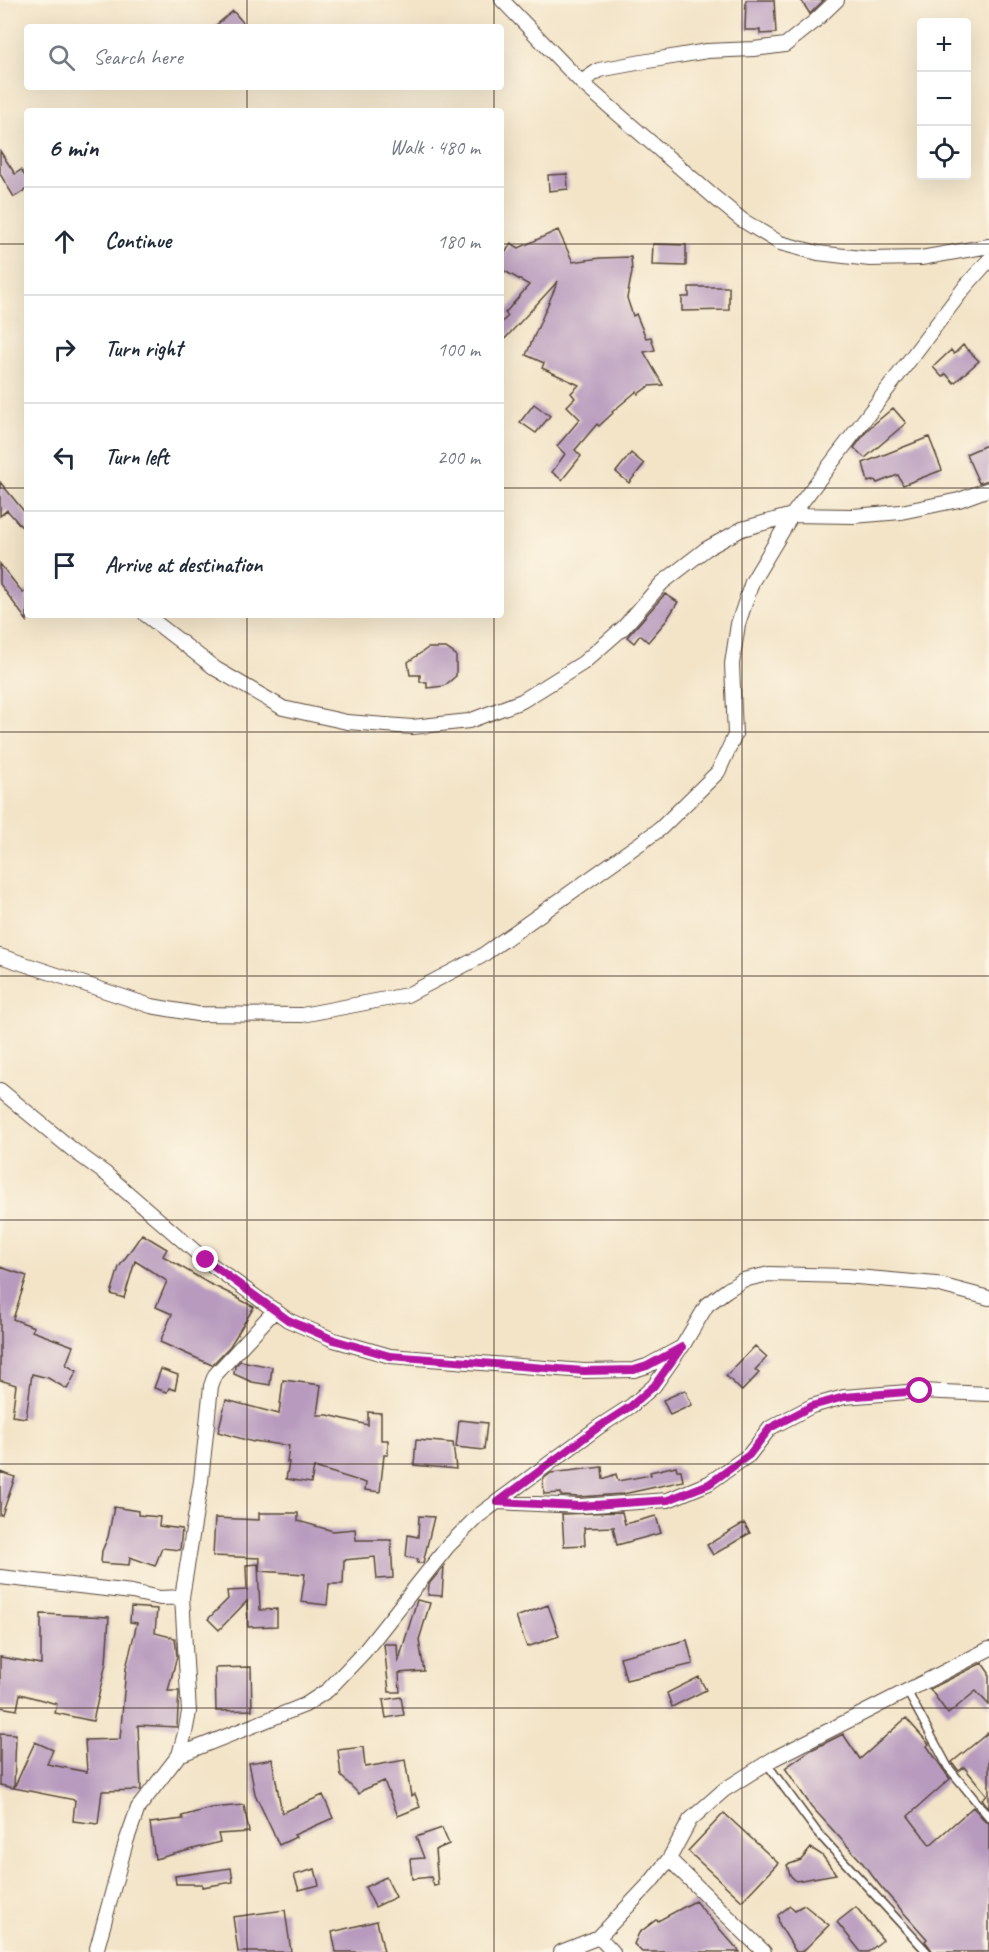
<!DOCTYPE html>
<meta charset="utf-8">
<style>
:root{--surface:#fff;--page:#f2f2f3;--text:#1f2937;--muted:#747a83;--line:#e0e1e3}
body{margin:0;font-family:Caveat,sans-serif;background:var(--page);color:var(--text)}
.controls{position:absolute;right:18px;top:18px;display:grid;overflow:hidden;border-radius:6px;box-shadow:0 6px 24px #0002}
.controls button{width:54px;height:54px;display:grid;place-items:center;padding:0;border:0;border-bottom:2px solid var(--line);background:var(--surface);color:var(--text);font:30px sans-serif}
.stop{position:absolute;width:18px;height:18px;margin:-14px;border:4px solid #b5179e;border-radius:50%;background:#fff}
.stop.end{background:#b5179e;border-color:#fff;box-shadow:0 2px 6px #0008}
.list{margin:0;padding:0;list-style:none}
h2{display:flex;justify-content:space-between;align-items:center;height:78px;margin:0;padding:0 24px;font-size:26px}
h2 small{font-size:20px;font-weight:400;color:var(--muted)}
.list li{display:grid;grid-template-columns:39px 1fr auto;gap:18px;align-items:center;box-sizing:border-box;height:108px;padding:0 24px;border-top:2px solid var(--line)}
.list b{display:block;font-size:22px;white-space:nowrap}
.list em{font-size:20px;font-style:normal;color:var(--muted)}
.icon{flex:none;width:33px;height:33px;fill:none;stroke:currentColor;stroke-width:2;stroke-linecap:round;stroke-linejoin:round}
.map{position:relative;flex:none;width:989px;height:1952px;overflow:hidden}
.search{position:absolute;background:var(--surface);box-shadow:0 6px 24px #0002;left:24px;top:24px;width:480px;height:66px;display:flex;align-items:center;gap:15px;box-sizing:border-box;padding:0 21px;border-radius:6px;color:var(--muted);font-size:22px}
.panel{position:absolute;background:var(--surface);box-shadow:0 6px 24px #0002;left:24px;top:108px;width:480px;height:510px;border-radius:6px}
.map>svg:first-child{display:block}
.building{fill:#b79abe}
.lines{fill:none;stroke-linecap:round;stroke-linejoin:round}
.lane-casing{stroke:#574638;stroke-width:10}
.street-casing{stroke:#574638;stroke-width:16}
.lane{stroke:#fff;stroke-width:7}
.street{stroke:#fff;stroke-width:14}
.route{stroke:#b5179e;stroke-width:8}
.grid{fill:none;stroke:#3b2a1e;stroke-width:1.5;stroke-opacity:0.55}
</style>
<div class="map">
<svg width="989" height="1952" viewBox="0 0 989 1952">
<rect width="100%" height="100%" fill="#fcf5e5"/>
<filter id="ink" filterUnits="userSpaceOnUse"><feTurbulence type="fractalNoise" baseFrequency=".0167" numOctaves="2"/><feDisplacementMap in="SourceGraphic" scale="12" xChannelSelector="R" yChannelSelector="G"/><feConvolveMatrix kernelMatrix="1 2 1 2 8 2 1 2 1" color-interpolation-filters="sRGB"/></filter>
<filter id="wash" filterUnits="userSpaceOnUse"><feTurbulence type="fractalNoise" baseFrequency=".008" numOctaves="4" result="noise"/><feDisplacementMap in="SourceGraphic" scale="24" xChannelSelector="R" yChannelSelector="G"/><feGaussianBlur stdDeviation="1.35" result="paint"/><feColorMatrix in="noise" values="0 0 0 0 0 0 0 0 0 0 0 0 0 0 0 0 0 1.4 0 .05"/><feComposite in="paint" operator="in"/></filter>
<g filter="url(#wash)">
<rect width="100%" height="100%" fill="#f3e4c8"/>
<g id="blocks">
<path class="building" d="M746,0H774L776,33L760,34V30H745Z
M801,0H824L810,14Z
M233,11L247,27H214Z
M0,151L15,174L21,170L27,179V189L14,197L0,174Z
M567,174L568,189L549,191L548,175Z
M558,230L573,262L600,258L631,257L632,272L627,298L633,316L636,314L646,338L651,337L655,350L644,352L663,385L649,386L638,394L637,391L612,412L613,413L599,426L597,424L575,450L581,456L562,480L552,472L565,454L557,446L580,419L567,406L575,398L571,393L579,385L542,368L544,363L526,355L558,281L501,343V323L508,316L505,313L529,285L501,269V260L511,243L519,248Z
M653,244L686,245V266L652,265Z
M689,287H729V310L682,311V297H689Z
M963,345L979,361L954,383L946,374L942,377L933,367L951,350L954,354Z
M534,404L550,416L536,433L520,422Z
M893,408L906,423L865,458L854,448L868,429Z
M929,437L942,470L903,485L898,475L877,483L875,480L868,482L863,463Z
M989,444V480L979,483L966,454Z
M631,453L644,464L629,483L616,472Z
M0,482L27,515V533L7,510L0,516Z
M0,564L23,593L27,590V621L0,584Z
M665,594L678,602L666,621L648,642L640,635L634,643L627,637Z
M428,648H446L456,655V676L444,686L427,688V682H420V675H410L408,662Z
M142,1234L167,1249L163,1256L208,1283L237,1297V1298L254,1307L230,1346L212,1365L160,1342L172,1314L156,1307L167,1281L135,1261L124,1298L111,1294L119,1267Z
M0,1267L27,1276L13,1319L34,1327L32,1331L73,1346L66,1365L77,1371L67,1389L48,1378L32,1374L26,1418L12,1416L16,1385L0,1380Z
M755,1346L767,1357L755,1370L759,1373L742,1391L726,1376Z
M240,1361L272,1367L270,1385L252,1382L234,1374L235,1366Z
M161,1369L178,1375L175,1390L169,1388L167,1392L154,1388Z
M283,1380L321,1385L317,1415H328L368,1425V1412L381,1413V1440H388V1455H384L380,1492L365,1490L366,1483L314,1467L311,1483L286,1479L289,1462H287L289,1446L254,1441L253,1442L218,1432L226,1400L279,1414Z
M685,1390L692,1405L670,1415L663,1400Z
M459,1420L487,1423L484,1450L456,1447Z
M416,1440L453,1443L456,1469L414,1465Z
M676,1466L677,1470H681L683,1481L642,1490L623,1494L579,1497L561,1496V1493L544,1494L543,1479L551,1473L602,1467L603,1479L616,1474L618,1481L651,1475L650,1472Z
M0,1472L15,1477L2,1515H0Z
M114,1507L138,1511V1515L160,1517L159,1526L182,1529L180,1550L162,1548L155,1566L130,1557L129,1565L101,1563L102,1551L108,1537Z
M622,1512L625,1524L656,1516L661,1533L617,1545L613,1527H615L584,1528L585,1545L564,1546L562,1514Z
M259,1513H298V1521L333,1531L355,1529L356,1540H391L393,1578L377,1579L375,1557L344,1560L343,1584H329L327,1605L301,1602L305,1574L259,1571L260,1558L213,1556L215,1518L259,1520Z
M419,1516L434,1517L423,1563H417L418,1559L406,1557L408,1535L418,1537Z
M744,1523L750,1533L713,1555L707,1545Z
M258,1564L260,1610L277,1609V1626L248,1627L247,1601L219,1630L208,1619L228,1599L227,1591L247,1590L246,1565Z
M444,1566L442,1596L428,1595L429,1584Z
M417,1600L430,1603L419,1640L424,1671L399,1673L400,1692H389L384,1644H397L398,1663Z
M548,1605L559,1636L527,1647L516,1617Z
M131,1607L157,1609L155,1633L175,1638L177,1656L168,1691H179L177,1727L138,1725L141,1790L102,1791L98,1824L73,1821L75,1800L14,1788L35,1742L53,1750L47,1764L87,1772L85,1740L120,1739L126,1668L137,1623L130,1622Z
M41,1614L109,1617L106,1663L93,1721L55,1713L57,1704L20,1694L17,1710L0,1707V1657L41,1664Z
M687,1640L693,1664L626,1680L620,1657Z
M982,1663L989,1673V1705L976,1691L948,1714L930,1689Z
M251,1667L252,1710L216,1711L215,1668Z
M699,1677L706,1690L672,1707L667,1693Z
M401,1697L404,1715L386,1718L383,1700Z
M906,1718L929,1744L927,1746L950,1779L908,1816L930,1845L973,1807L985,1821L989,1823V1952H933L925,1941L927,1939L881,1887L861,1861L811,1806L785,1768L811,1750L843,1734L860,1759Z
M989,1732V1808L982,1799L987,1795L964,1767L959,1771L952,1762Z
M0,1733L16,1734L14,1788L0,1785Z
M363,1747L365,1767L405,1760L411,1796L415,1794L420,1807L398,1816L384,1781L363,1790L359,1794L341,1776L338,1750Z
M272,1759L282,1813L323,1795L333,1818L294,1835L296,1837L279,1845L255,1794L249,1763Z
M244,1805L249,1832L218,1834L220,1842L155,1859L150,1823L183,1819L182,1816L211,1808Z
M724,1813L778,1863L742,1901L688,1851Z
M442,1828L449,1844L435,1850L438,1885L434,1886L431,1877L412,1879L410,1859L424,1858L416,1837Z
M811,1848L822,1855L836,1874L796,1881L790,1875L787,1865L801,1860Z
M231,1868L233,1882L202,1887V1884H176L175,1876Z
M315,1869L319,1885L299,1890L294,1875Z
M386,1877L396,1897L375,1907L365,1887Z
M695,1901L740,1952H642L634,1944L639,1933L656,1920L658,1921Z
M804,1905L829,1925L802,1952H796L779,1924L778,1915L790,1906L795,1910Z
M856,1907L883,1940L868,1952H861L837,1922Z
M285,1910L291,1952H238L233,1917Z
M377,1921L384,1952H336L332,1932Z"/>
</g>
</g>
<g filter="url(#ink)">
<use href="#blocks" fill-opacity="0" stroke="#574638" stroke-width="1.5"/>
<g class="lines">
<g class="lane-casing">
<path id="lane" d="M907,1691L948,1767L989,1817
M767,1764L817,1832L927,1952"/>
</g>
<g class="street-casing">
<path id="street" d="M502,0L581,82L714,197L742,220L780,243L818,253L870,259L921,258L989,246
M581,82L599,70L642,62L707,51L754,49L785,45L814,22L837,0
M146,615L216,669L283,708L347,722L412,727L469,721L522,701L583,663L624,627L662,583L706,549L742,529L792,515L853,516L901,512L959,500L989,489
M0,956L151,1006L197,1014L302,1015L407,995L480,957L660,829L718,772L735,735L732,664L738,624L752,582L792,515L965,287L989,260
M0,1090L73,1150L106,1174L205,1260L288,1320L334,1340L390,1356L584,1371L634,1370L647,1366L682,1347L707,1305L727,1290L743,1280L769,1274L846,1276L936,1284L989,1298
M498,1502L579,1506L668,1500L709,1483L749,1455L770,1428L812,1406L844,1397L920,1391L989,1394
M0,1577L132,1592L160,1598L182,1597L189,1712L185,1733L179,1755L138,1808L126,1842L96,1952
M182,1597L201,1481L211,1386L215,1375L275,1310
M179,1755L305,1705L328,1690L364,1652L448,1546L478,1516L600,1426L631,1406L654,1386L680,1349
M669,1859L764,1952
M599,1937L613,1952
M561,1952L599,1937L650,1883L669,1859L690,1820L724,1790L773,1759L989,1649"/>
</g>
<use href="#lane" class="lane"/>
<use href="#street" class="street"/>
</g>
</g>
<g class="lines" filter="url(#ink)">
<path class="route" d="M206,1260L288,1320L334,1340L390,1356L584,1371L634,1370L647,1366L682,1347L654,1386L631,1406L600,1426L498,1502L579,1506L668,1500L709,1484L749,1455L770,1428L812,1406L844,1397L920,1391"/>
</g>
<path class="grid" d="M247,0V27M494,0V27M742,0V1952M247,87V111M494,87V111M0,244H27M501,244H989M0,488H27M501,488H989M247,615V1952M494,615V1952M0,732H989M0,976H989M0,1220H989M0,1464H989M0,1708H989"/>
</svg>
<div class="controls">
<button>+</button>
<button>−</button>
<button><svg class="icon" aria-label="locate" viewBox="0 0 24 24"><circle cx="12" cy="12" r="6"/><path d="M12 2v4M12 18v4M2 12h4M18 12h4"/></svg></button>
</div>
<div class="stop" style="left:920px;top:1391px"></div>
<div class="stop end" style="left:206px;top:1260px"></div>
<div class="search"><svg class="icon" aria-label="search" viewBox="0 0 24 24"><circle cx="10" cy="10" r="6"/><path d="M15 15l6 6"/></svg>Search here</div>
<section class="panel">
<h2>6 min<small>Walk · 480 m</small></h2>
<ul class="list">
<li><svg class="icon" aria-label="ahead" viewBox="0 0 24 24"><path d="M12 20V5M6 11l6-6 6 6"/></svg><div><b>Continue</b></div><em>180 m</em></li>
<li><svg class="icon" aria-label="right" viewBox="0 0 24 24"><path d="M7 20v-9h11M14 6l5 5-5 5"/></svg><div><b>Turn right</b></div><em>100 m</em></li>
<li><svg class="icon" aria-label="left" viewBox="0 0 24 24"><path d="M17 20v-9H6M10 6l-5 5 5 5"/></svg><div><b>Turn left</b></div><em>200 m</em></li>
<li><svg class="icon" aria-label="arrive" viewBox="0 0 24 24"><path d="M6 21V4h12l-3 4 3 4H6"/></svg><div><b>Arrive at destination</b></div></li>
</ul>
</section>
</div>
